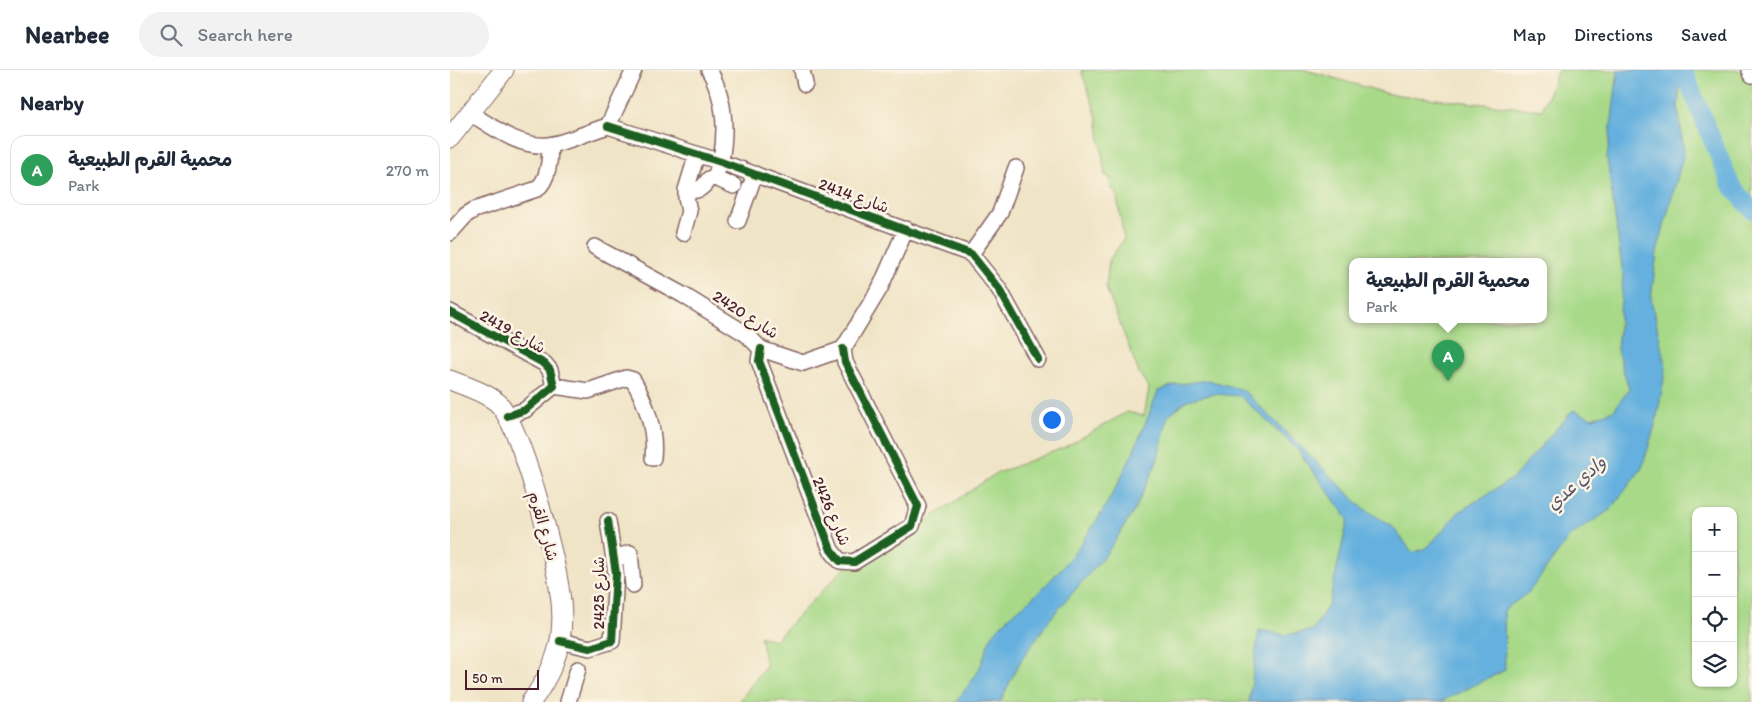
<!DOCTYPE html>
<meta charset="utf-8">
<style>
:root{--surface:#fff;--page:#f2f2f3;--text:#1f2937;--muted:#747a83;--line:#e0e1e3;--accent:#0b8043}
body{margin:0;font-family:Itim,"Playpen Sans Arabic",sans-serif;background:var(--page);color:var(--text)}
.controls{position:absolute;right:15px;bottom:15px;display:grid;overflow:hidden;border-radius:10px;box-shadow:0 1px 4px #0004}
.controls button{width:45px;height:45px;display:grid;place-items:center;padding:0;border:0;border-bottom:1px solid var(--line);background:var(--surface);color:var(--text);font:25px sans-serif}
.scale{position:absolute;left:15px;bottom:12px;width:74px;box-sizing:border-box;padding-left:5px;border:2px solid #4a1f2b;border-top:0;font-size:14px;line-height:18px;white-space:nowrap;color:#4a1f2b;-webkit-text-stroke:4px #fcf5e5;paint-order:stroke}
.you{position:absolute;left:601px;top:349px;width:18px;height:18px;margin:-12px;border:4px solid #fff;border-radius:50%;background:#1a73e8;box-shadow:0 0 0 8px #1a73e833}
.badge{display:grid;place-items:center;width:32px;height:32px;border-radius:50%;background:var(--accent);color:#fff;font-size:16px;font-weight:700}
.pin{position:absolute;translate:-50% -41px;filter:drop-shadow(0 1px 2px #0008)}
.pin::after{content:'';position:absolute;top:26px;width:18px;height:15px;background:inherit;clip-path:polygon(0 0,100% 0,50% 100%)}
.popup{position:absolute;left:899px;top:188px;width:198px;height:65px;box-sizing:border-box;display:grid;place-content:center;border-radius:10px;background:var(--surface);filter:drop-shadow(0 1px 4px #0005);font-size:16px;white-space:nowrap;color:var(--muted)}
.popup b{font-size:19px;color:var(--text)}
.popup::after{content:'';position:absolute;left:50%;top:100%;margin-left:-10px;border:10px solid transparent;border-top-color:var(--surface)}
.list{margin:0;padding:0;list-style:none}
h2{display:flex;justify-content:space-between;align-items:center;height:65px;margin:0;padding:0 20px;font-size:21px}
h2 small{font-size:16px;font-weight:400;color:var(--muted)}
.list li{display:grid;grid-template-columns:32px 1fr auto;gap:15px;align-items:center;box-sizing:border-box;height:70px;margin:0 10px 10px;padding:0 10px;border:1px solid var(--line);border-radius:15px}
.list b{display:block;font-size:19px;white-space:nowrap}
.list p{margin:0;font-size:16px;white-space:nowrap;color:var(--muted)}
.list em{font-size:16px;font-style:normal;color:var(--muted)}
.icon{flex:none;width:28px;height:28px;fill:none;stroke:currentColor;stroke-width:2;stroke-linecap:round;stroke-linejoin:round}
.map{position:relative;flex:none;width:1302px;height:632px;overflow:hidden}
header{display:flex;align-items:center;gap:30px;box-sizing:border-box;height:70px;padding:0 25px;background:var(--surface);border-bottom:1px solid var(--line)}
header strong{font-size:24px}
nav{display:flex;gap:28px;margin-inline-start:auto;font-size:18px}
.search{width:350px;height:45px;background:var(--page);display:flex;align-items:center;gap:12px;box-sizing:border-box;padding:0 18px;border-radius:28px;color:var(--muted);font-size:19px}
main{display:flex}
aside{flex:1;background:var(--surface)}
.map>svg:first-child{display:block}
.green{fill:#a7d988;stroke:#787c5a;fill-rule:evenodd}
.water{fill:#65b0de;stroke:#586884}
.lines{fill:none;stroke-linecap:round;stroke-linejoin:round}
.river{stroke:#65b0de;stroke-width:18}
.minor-casing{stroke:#846461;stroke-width:18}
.major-casing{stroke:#846461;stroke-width:21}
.minor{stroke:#fff;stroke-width:15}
.major{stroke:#fff;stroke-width:19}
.cycleway-casing{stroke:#fcf5e5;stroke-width:11}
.cycleway{stroke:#1b5e20;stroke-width:8}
.labels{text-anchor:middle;stroke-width:5;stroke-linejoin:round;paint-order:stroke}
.street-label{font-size:16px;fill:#4a1f2b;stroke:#fcf5e5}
.water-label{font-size:18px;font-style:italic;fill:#53526a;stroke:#fcf5e5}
</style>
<header>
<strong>Nearbee</strong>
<div class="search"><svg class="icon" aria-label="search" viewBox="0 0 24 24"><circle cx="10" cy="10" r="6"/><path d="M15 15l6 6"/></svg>Search here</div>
<nav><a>Map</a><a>Directions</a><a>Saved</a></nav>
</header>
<main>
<aside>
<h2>Nearby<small></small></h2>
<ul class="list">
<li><span class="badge" style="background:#2e9e5b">A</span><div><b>محمية القرم الطبيعية</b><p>Park</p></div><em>270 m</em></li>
</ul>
</aside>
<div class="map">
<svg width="1302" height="632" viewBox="0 0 1302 632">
<rect width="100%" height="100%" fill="#fcf5e5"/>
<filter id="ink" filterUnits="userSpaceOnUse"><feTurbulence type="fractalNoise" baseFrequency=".02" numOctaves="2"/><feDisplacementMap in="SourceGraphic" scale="10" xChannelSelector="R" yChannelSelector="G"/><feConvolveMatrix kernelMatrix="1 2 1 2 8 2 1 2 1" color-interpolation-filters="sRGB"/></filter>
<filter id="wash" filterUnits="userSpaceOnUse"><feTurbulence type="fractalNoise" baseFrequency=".0096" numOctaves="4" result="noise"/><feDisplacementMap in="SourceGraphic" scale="20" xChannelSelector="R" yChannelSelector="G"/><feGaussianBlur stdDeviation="1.12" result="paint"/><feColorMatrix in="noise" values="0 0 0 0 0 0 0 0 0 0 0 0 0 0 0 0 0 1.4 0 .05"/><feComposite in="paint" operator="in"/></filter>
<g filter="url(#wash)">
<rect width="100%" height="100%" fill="#f0e4c6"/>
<path class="green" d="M631,0H856L939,24L1092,40L1108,0H1296L1302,16V632H289L316,595L310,566L325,570L395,497L415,493L545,404L615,377L677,342L694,346L699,318L689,303L656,218L659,190L674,169L666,121L662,119L659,106H655L647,47ZM903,192H1093V250H903ZM1246,441H1283V613H1246Z"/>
<path class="water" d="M1168,0H1231L1228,37L1234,83L1207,182L1201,229L1216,298L1206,352L1192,398L1160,440L1120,466L1079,522L1054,540L1055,600L990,632H799L809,560L836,565L863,560L879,534L898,449L846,378L790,326L765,324L737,330L718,346L707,392L684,441L657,483L600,549L570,592L550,632H506C513,622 522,612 528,601C535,589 536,573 544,563C558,545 576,535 592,519C650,461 679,397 708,321L724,315L758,310L793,320L913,438L943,457L963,483L978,477L1009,442L1063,408L1123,340L1142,348L1164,340L1179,319L1167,280L1173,205L1157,88Z"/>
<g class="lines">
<path class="river" d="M1233,0L1281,115L1302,140"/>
</g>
</g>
<g filter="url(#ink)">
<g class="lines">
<g class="minor-casing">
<path id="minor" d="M259,0C275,28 277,58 271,90C270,96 266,102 265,108
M352,0L355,14
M1300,0L1302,5
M20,43C43,57 69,78 98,75C116,73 140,61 158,56L184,0
M158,56L271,92L521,184L549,219L588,289
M236,120C248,122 252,119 259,109L265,108L284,116
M288,151L305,104
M0,163L16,145L24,140L87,119C98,110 101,89 99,75
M233,163L239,141L236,128V120L247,84
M145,177L233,225L296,264L311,279L353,293L393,279L430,218L456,159
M521,184L550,143L566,98
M0,242L95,294L100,300L104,316L75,340L57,346
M311,279L309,291L381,480L390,491L404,492L462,456L468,436L395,292L393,279
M104,316L138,321L176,308L183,310C196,332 206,361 203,388
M164,488L180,483L183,515
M110,571L140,578L162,571L166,503L158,451
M118,632L128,599"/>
</g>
<g class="major-casing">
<path id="major" d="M0,68L54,0
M0,310C15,316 35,322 48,333C71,356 104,482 109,517C112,534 113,553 110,570C106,593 94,614 81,632"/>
</g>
<use href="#minor" class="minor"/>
<use href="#major" class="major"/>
<g class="cycleway-casing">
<path id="cycleway" d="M158,56L271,92L521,184L549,219L588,289
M0,242L95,294L100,300L104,316L75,340L57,346
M311,279L309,291L381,480L390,491L404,492L462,456L468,436L395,292L393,279
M110,571L140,578L162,571L166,503L158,451"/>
</g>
<use href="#cycleway" class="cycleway"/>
</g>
</g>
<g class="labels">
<g class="street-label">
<text transform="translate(404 125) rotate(20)" y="6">2414 شارع</text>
<text transform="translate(296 244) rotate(33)" y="6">2420 شارع</text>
<text transform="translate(63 261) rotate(29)" y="6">2419 شارع</text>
<text transform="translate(382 441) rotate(67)" y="6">2426 شارع</text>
<text transform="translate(94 456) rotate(74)" y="6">شارع القرم</text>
<text transform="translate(148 523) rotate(-90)" y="6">2425 شارع</text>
</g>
<g class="water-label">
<text transform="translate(1126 413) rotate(-41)" y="6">وادي عدي</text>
</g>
</g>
</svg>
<div class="controls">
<button>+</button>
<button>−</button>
<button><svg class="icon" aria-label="locate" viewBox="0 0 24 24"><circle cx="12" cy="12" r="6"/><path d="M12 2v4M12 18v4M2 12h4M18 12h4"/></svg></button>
<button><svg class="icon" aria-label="layers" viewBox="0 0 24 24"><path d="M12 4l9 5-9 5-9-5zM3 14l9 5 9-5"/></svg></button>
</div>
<div class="scale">50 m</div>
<div class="you"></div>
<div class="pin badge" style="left:998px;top:311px;background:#2e9e5b">A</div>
<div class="popup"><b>محمية القرم الطبيعية</b>Park</div>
</div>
</main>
